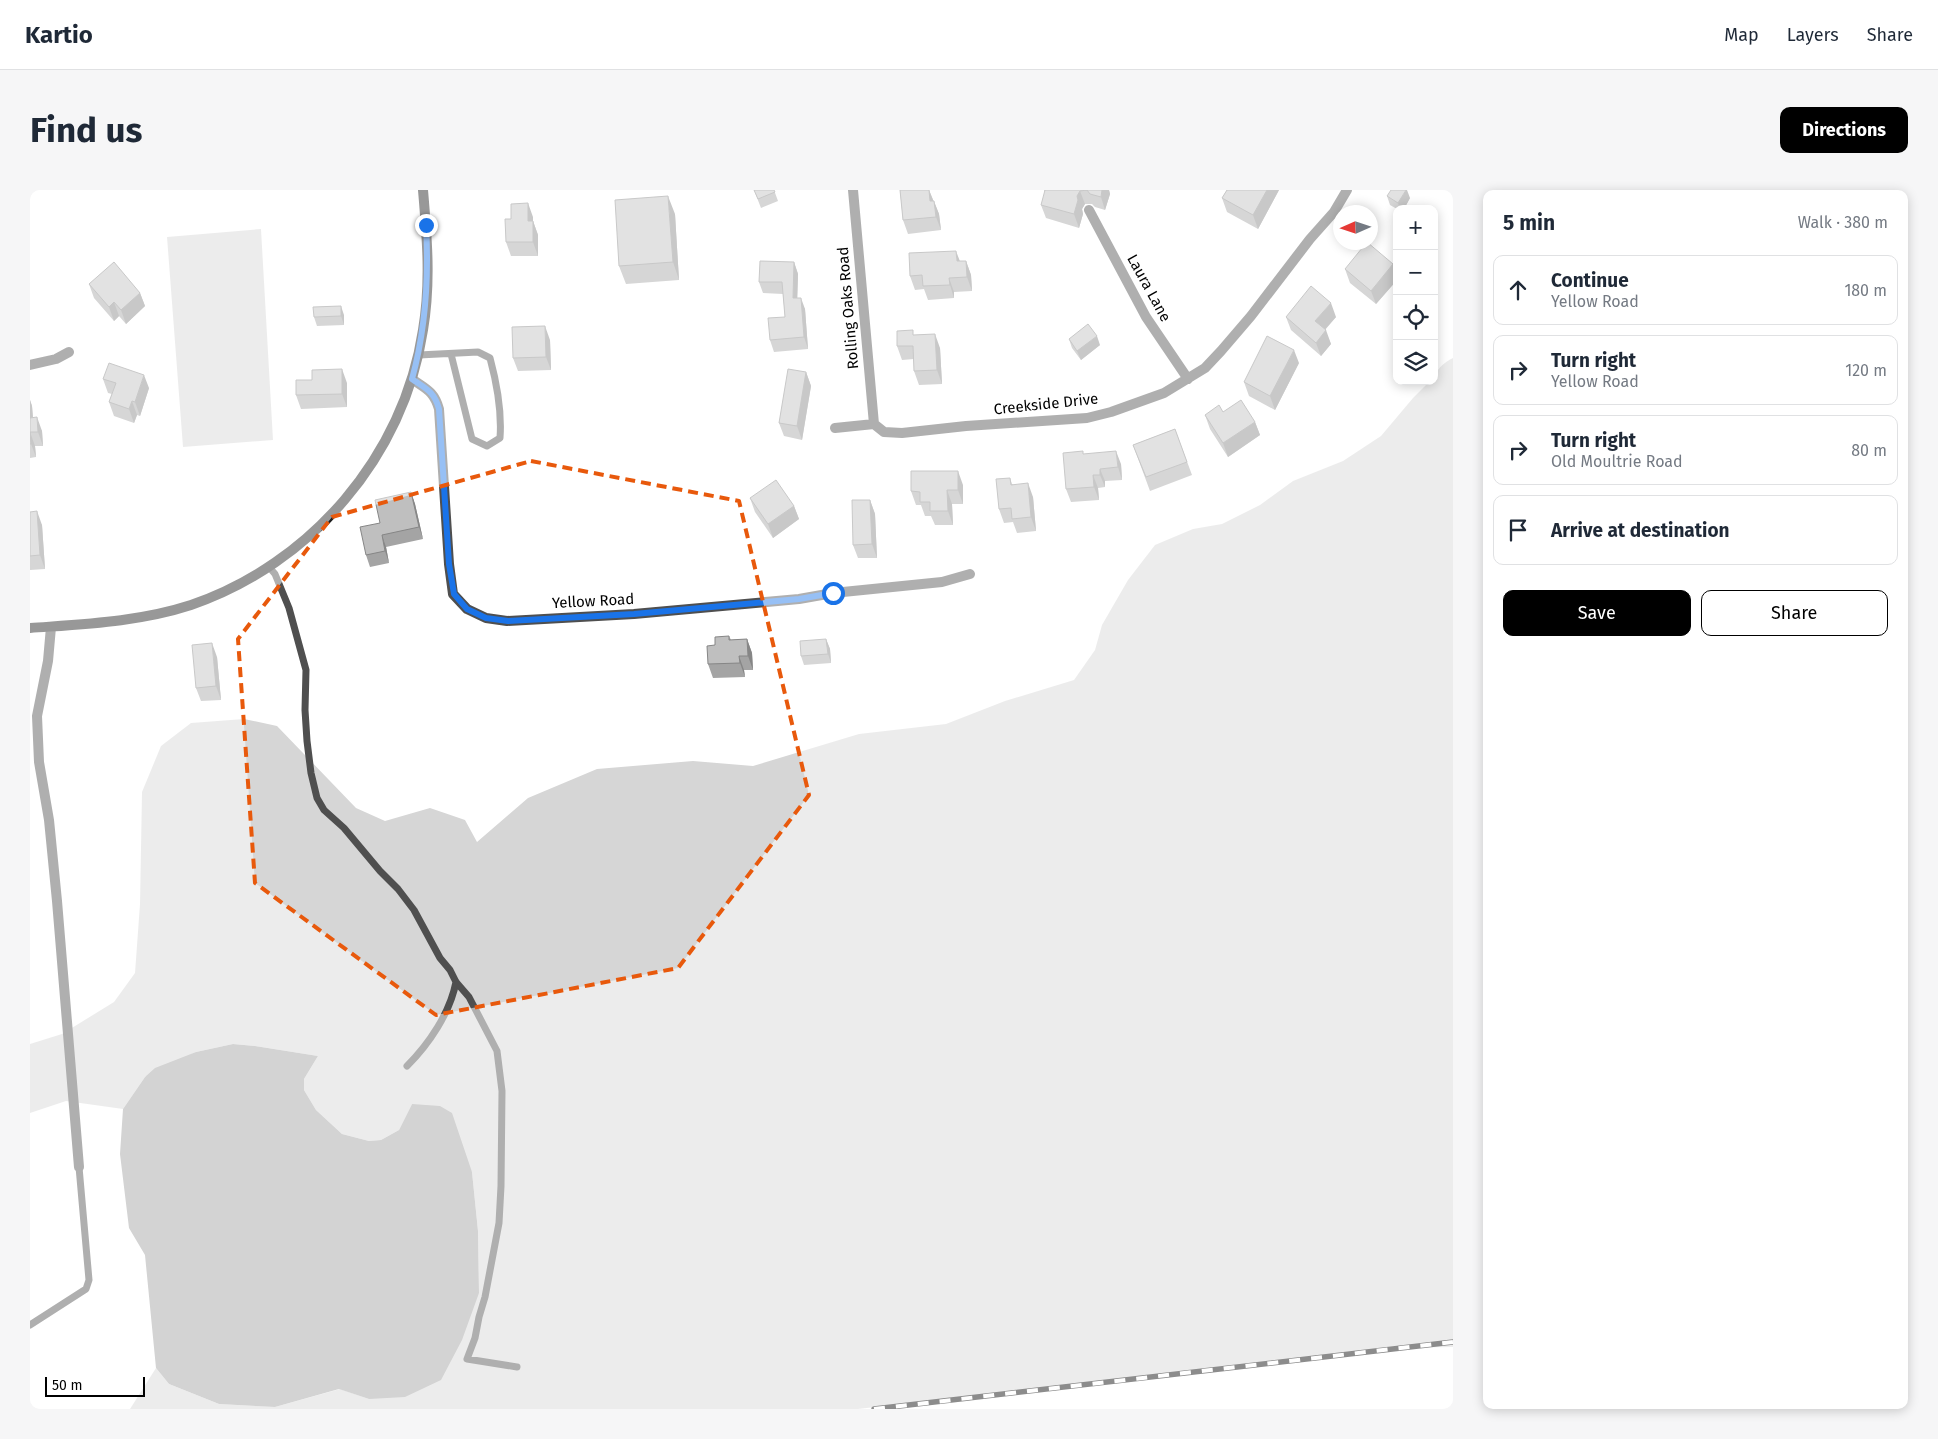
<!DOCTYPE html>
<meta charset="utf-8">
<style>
:root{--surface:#fff;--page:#f6f6f7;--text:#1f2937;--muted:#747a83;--line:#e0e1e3;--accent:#000}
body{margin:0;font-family:"Fira Sans",sans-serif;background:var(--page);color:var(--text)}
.controls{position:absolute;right:15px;top:15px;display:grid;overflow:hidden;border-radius:10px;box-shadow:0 2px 12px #0003}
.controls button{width:45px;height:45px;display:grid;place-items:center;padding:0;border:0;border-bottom:1px solid var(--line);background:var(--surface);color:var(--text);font:25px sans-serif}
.compass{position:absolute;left:1303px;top:15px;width:45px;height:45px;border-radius:50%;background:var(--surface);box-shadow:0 2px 12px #0003;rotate:267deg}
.scale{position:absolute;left:15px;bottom:12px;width:100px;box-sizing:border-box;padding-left:5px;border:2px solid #000;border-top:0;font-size:14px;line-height:18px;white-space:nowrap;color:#000;-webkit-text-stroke:4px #fff;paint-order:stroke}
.stop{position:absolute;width:15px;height:15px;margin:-11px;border:4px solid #1a73e8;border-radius:50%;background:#fff}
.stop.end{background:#1a73e8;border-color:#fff;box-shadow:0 1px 5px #0008}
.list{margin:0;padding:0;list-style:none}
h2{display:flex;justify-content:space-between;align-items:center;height:65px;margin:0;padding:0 20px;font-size:21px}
h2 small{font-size:16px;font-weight:400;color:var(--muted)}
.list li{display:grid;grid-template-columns:32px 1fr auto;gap:15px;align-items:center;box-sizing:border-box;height:70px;margin:0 10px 10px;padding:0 10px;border:1px solid var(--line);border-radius:10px}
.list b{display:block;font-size:19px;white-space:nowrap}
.list p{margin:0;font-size:16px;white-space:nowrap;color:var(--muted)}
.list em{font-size:16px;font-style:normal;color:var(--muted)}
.actions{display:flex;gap:10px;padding:15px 20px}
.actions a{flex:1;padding:11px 0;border:1px solid var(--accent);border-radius:10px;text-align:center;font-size:18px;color:var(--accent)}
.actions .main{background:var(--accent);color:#fff}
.icon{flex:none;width:28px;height:28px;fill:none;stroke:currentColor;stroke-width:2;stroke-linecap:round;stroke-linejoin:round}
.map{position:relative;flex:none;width:1423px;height:1219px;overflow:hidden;border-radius:10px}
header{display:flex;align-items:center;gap:30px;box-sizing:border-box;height:70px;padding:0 25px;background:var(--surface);border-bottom:1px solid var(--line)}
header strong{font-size:24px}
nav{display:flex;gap:28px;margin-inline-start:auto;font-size:18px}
.intro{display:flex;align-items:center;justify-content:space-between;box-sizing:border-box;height:120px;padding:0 30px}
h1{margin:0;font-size:35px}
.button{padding:12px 22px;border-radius:10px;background:var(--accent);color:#fff;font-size:18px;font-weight:700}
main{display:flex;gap:30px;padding:0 30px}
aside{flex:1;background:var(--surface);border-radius:10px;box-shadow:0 2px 12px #0003}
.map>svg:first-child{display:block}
.green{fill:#d6d6d6}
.water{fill:#9d9d9d}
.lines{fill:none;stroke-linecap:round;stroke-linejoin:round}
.service{stroke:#4f4f4f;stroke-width:7}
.minor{stroke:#4f4f4f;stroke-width:10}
.secondary{stroke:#1c1c1c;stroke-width:10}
.rail-casing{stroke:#000;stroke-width:5.5}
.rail{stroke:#fff;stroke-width:4;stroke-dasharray:11;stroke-linecap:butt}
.wall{fill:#a4a4a4}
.shaded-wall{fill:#868686}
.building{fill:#bfbfbf;stroke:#868686}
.route{stroke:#1a73e8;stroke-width:6}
.marked{fill:none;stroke:#e8590c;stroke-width:4;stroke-dasharray:10 6;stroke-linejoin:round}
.labels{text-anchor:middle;stroke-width:4;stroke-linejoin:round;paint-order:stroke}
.street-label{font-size:15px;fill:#000;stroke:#fff}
</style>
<header>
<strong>Kartio</strong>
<nav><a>Map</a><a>Layers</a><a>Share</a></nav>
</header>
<div class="intro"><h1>Find us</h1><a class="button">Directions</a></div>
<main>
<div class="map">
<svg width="1423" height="1219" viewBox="0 0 1423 1219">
<rect width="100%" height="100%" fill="#fff"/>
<path class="green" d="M231,39L243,250L153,257L137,47Z
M1423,168V1157L1365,1158L828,1219H100L126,1178L139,1194L189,1214L245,1217L310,1199L339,1209L449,1103L448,1041L442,982L382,914L369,940L351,950L339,951L312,944L286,920L274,900V889L288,866L225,856L203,854L166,862L115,887L93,919L36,911L0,923V854L32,844L84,812L105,783L110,714L112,602L131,556L161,533L214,529L247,536L326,618L355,631L400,618L435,630L447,652L498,608L567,579L663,571L723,576L829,544L916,534L975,511L1044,490L1065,460L1072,435L1098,390L1125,355L1163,339L1192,334L1230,315L1263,291L1313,271L1351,246L1383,208L1400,191H1404C1404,181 1414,172 1423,168Z"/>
<path class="water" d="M203,854L225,856L288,866L274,889V900L286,920L312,944L339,951L351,950L369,940L382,914L410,916L422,923L442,982L448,1041L449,1103L432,1150L411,1190L375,1207L339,1209L309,1199L245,1217L189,1214L139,1194L126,1178L115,1065L99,1038L90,964L93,919L115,887L125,878L166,862Z"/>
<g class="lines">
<path class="service" d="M389,165L448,162L460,168C467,194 472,221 470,248L457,256L442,249L421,164
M239,377L245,384L259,418L276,480L275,520L277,551L281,583L287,608L294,620L314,638L350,681L368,699L384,720L410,768L420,780L426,792L439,807L467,861L472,901L471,996L469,1033L455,1107L449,1127L445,1148L437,1169L487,1177
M377,876C399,854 420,823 426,792
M0,1135L56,1099L59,1090L49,977"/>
<path class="minor" d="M823,0L844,234
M1059,20L1116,127L1158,189
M0,175L26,169L39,162
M382,189C396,199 404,201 409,219L419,374L423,404L437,419L456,428L477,431L604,424L769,409L803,403L912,392L940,384
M805,238L844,234L854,242L872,243L936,236L1057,228L1081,222L1134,203L1175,178L1191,161L1221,126L1280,49L1304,22L1317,0
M21,437L18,471L7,526L9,572L19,630L27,711L49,977"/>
<path class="secondary" d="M0,438C54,434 109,432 161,415C281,374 374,266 393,140C401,93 397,47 393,0"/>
<g class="rail-casing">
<path id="rail" d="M844,1219L1423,1152"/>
</g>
<use href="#rail" class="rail"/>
</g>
<path class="wall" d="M724,0H744L748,11L731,18Z
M870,0H899L909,24L911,40L878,44L873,30Z
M1014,0H1079L1080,4L1075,20L1065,17L1062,14H1055L1052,19L1053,24L1049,38L1016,28L1011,15L1015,3Z
M1197,0H1249L1228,39L1197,22L1192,8Z
M1357,6L1380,8L1374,19H1367L1360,15Z
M645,24L649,90L596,94L589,76Z
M503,27V31L508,45V66H481L476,52Z
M930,71H936L941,85L942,101L924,102V108L898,110L894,99L885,100L880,86Z
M764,72L768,84L767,108L775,119L778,159L744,162L740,150L755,127L753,104L733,103L729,92Z
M1363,74L1367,85V90L1346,114L1320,93L1315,79Z
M59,94L110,103L115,116L96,134L89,126L84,131L64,108Z
M314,125V135L287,136L284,127Z
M1256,127H1306L1295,140L1301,154L1291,166L1261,140Z
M885,145L910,158L912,194L889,195L884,181V169L872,170L867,156Z
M1039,149L1070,155L1051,170L1042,158Z
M520,150L521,180L488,181L483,168Z
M1269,173L1245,220L1219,206L1214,192Z
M776,182L781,196L772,250L754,246L749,233Z
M73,189L119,198L110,226L107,225L104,233L84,226L79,212L82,204L78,203Z
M317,193V217L271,219L266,205Z
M0,210L2,216L3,228L12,241L13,256H5L6,267L0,268Z
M1193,222L1225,232L1230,245L1198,267L1180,239L1175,225Z
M1145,239L1162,285L1120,301L1103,255Z
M1054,264L1091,274L1092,290L1075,291V297L1068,298L1069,310L1041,312L1036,299Z
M980,288L982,294L1003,307L1006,341L987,343L983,332L974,333L969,319Z
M933,295V314H922L923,335H905L901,326H895L891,315H886L881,301Z
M381,302L385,314L393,349L356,357L359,373L340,377L336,365L350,333Z
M720,308L764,316L769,329L743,348L725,322Z
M840,310L845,324L847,368H828L823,355Z
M0,322L12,335L15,379L0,380Z
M699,446L701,450L717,449L722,463L723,480H714L715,487L683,488L678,474L685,455Z
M796,449L800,459L801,473L774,475L771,466Z
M187,467L191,510L171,511L166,498Z"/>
<path class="shaded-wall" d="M899,0L903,10L905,25L900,11Z
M1072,0H1079L1080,4L1075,20L1071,7Z
M1237,0H1249L1228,39L1223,25Z
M1376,0H1377L1380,8L1374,19H1370L1368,13Z
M1050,1L1055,14L1052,19L1053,24L1049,38L1044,24L1047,6Z
M638,6L645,24L649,90L643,72Z
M904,11L909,24L911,40L906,27Z
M498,13L503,27V31L508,45V66L503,52L498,31Z
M926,61L931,74L927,71Z
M936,71L941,85L942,101L937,87Z
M764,72L768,84L767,120L763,108Z
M1363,74L1367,85V90L1346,114L1341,101Z
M919,88L924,102V108L920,95Z
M110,103L115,116L96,134L91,120Z
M771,108L775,119L778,159L774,147Z
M84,112L89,126L84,131L79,117Z
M1301,113L1306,127L1290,145L1285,131Z
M311,116L314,125V135L311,126Z
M515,136L520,150L521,180L516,167Z
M1296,140L1301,154L1291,166L1286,153Z
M905,144L910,158L912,194L907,180Z
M1067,146L1070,155L1051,170L1047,161Z
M1264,160L1269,173L1245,220L1240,206Z
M312,179L317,193V217L312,204Z
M776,182L781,196L772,250L767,236Z
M114,185L119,198L110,226L105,212Z
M0,210L2,216L4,242L0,231Z
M102,211L107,225L104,233L99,219Z
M7,227L12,241L13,256L8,242Z
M1225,232L1230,245L1198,267L1193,253Z
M0,242L5,256L6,267L1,254Z
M1086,261L1091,274L1092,290L1088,277Z
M1070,279L1075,291V297L1070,285Z
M928,281L933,295V314L928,300Z
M1063,285L1068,298L1069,310L1064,297Z
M998,293L1003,307L1006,341L1001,327Z
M917,300L922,314L923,335L918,321Z
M381,302L385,314L393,349L389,337Z
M840,310L845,324L847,368L842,354Z
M764,316L769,329L743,348L738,334Z
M7,321L12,335L15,379L10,365Z
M352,345L356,357L359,373L355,361Z
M717,449L722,463L723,480L718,466Z
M796,449L800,459L801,473L798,464Z
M182,453L187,467L191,510L186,496Z
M709,466L714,480L715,487L710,473Z"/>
<path class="building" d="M724,0H744L745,2L728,9Z
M870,0H899L900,11H904L906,27L873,30Z
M1015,0H1072L1071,7L1060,4L1057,0L1050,1L1047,6L1048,10L1044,24L1011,15Z
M1197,0H1237L1223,25L1192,8Z
M1361,0H1376L1368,13L1357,6Z
M638,6L643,72L589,76L585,10Z
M498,13V31H503V52H476L475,29H481V14Z
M1337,52L1363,74L1341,101L1315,79Z
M926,61L927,71H936L937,87L919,88L920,95L893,96L892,85L880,86L879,63Z
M730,71L764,72L763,108H771L774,147L740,150L738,128L755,127L752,92H729Z
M84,72L110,103L91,120L84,112L79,117L59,94Z
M1281,96L1301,113L1285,131L1296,140L1286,153L1256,127Z
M311,116V126L284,127L283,117Z
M1058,134L1067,146L1047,161L1039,149Z
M515,136L516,167L483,168L482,137Z
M883,140V145L905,144L907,180L884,181L883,156H867V141Z
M1237,146L1264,160L1240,206L1214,192Z
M79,173L114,185L105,212L102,211L99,219L79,212L86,193L73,189Z
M312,179V204L266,205V190H282V180Z
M758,179L776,182L767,236L749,233Z
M1211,210L1225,232L1193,253L1175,225L1189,215L1193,222Z
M7,227L8,242H0L1,254H0V228Z
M1145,239L1157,272L1116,287L1103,255Z
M1053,261V264L1086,261L1088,277L1070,279V285H1063L1064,297L1036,299L1033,263Z
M881,281H928V300H917L918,321H900V312H890V302L881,301Z
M980,288L981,295L998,293L1001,327L982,329L981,318L969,319L966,289Z
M746,290L764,316L738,334L720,308Z
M381,302L389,337L352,345L355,361L336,365L330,337L350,333L345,310Z
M822,310H840L842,354L823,355Z
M7,321L10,365L0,366V322Z
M699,446V450L717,449L718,466H709L710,473L678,474L677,456L685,455V447Z
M796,449L798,464L771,466L770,451Z
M182,453L186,496L166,498L162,455Z"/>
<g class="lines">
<path class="route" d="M396,35C399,87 396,138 382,189C396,199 404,201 409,219L419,374L424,404L437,419L456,428L478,431L604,424L769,409L803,403"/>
</g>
<path d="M0 0H1423V1219H0ZM501,271L709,311L779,605L648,778L406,825L225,693L208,449L302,327Z" fill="#fff" fill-opacity=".55" fill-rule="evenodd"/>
<path class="marked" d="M501,271L709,311L779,605L648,778L406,825L225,693L208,449L302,327Z"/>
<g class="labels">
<g class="street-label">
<text transform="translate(1119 98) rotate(61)" y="5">Laura Lane</text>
<text transform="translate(818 118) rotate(-95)" y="5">Rolling Oaks Road</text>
<text transform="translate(1016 214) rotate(-6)" y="5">Creekside Drive</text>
<text transform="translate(563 411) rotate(-3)" y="5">Yellow Road</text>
</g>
</g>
</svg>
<div class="controls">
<button>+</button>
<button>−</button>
<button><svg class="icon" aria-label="locate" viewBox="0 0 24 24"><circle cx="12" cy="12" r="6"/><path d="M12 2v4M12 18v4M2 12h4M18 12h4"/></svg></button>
<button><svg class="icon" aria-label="layers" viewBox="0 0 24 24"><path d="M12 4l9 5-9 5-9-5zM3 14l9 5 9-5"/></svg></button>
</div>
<svg class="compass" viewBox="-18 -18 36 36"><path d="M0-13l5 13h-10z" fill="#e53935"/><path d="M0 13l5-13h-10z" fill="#747a83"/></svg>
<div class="scale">50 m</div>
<div class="stop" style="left:803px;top:403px"></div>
<div class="stop end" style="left:396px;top:35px"></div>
</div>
<aside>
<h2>5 min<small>Walk · 380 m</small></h2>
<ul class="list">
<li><svg class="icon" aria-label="ahead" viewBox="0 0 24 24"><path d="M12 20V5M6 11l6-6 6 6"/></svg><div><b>Continue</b><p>Yellow Road</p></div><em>180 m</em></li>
<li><svg class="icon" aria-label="right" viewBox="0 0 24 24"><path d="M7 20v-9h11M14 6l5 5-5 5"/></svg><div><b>Turn right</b><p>Yellow Road</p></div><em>120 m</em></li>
<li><svg class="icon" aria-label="right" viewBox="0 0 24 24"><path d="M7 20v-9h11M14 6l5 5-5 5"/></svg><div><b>Turn right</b><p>Old Moultrie Road</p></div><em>80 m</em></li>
<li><svg class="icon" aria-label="arrive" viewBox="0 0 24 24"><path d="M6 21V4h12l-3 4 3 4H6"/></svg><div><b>Arrive at destination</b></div></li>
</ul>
<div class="actions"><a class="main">Save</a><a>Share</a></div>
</aside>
</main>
